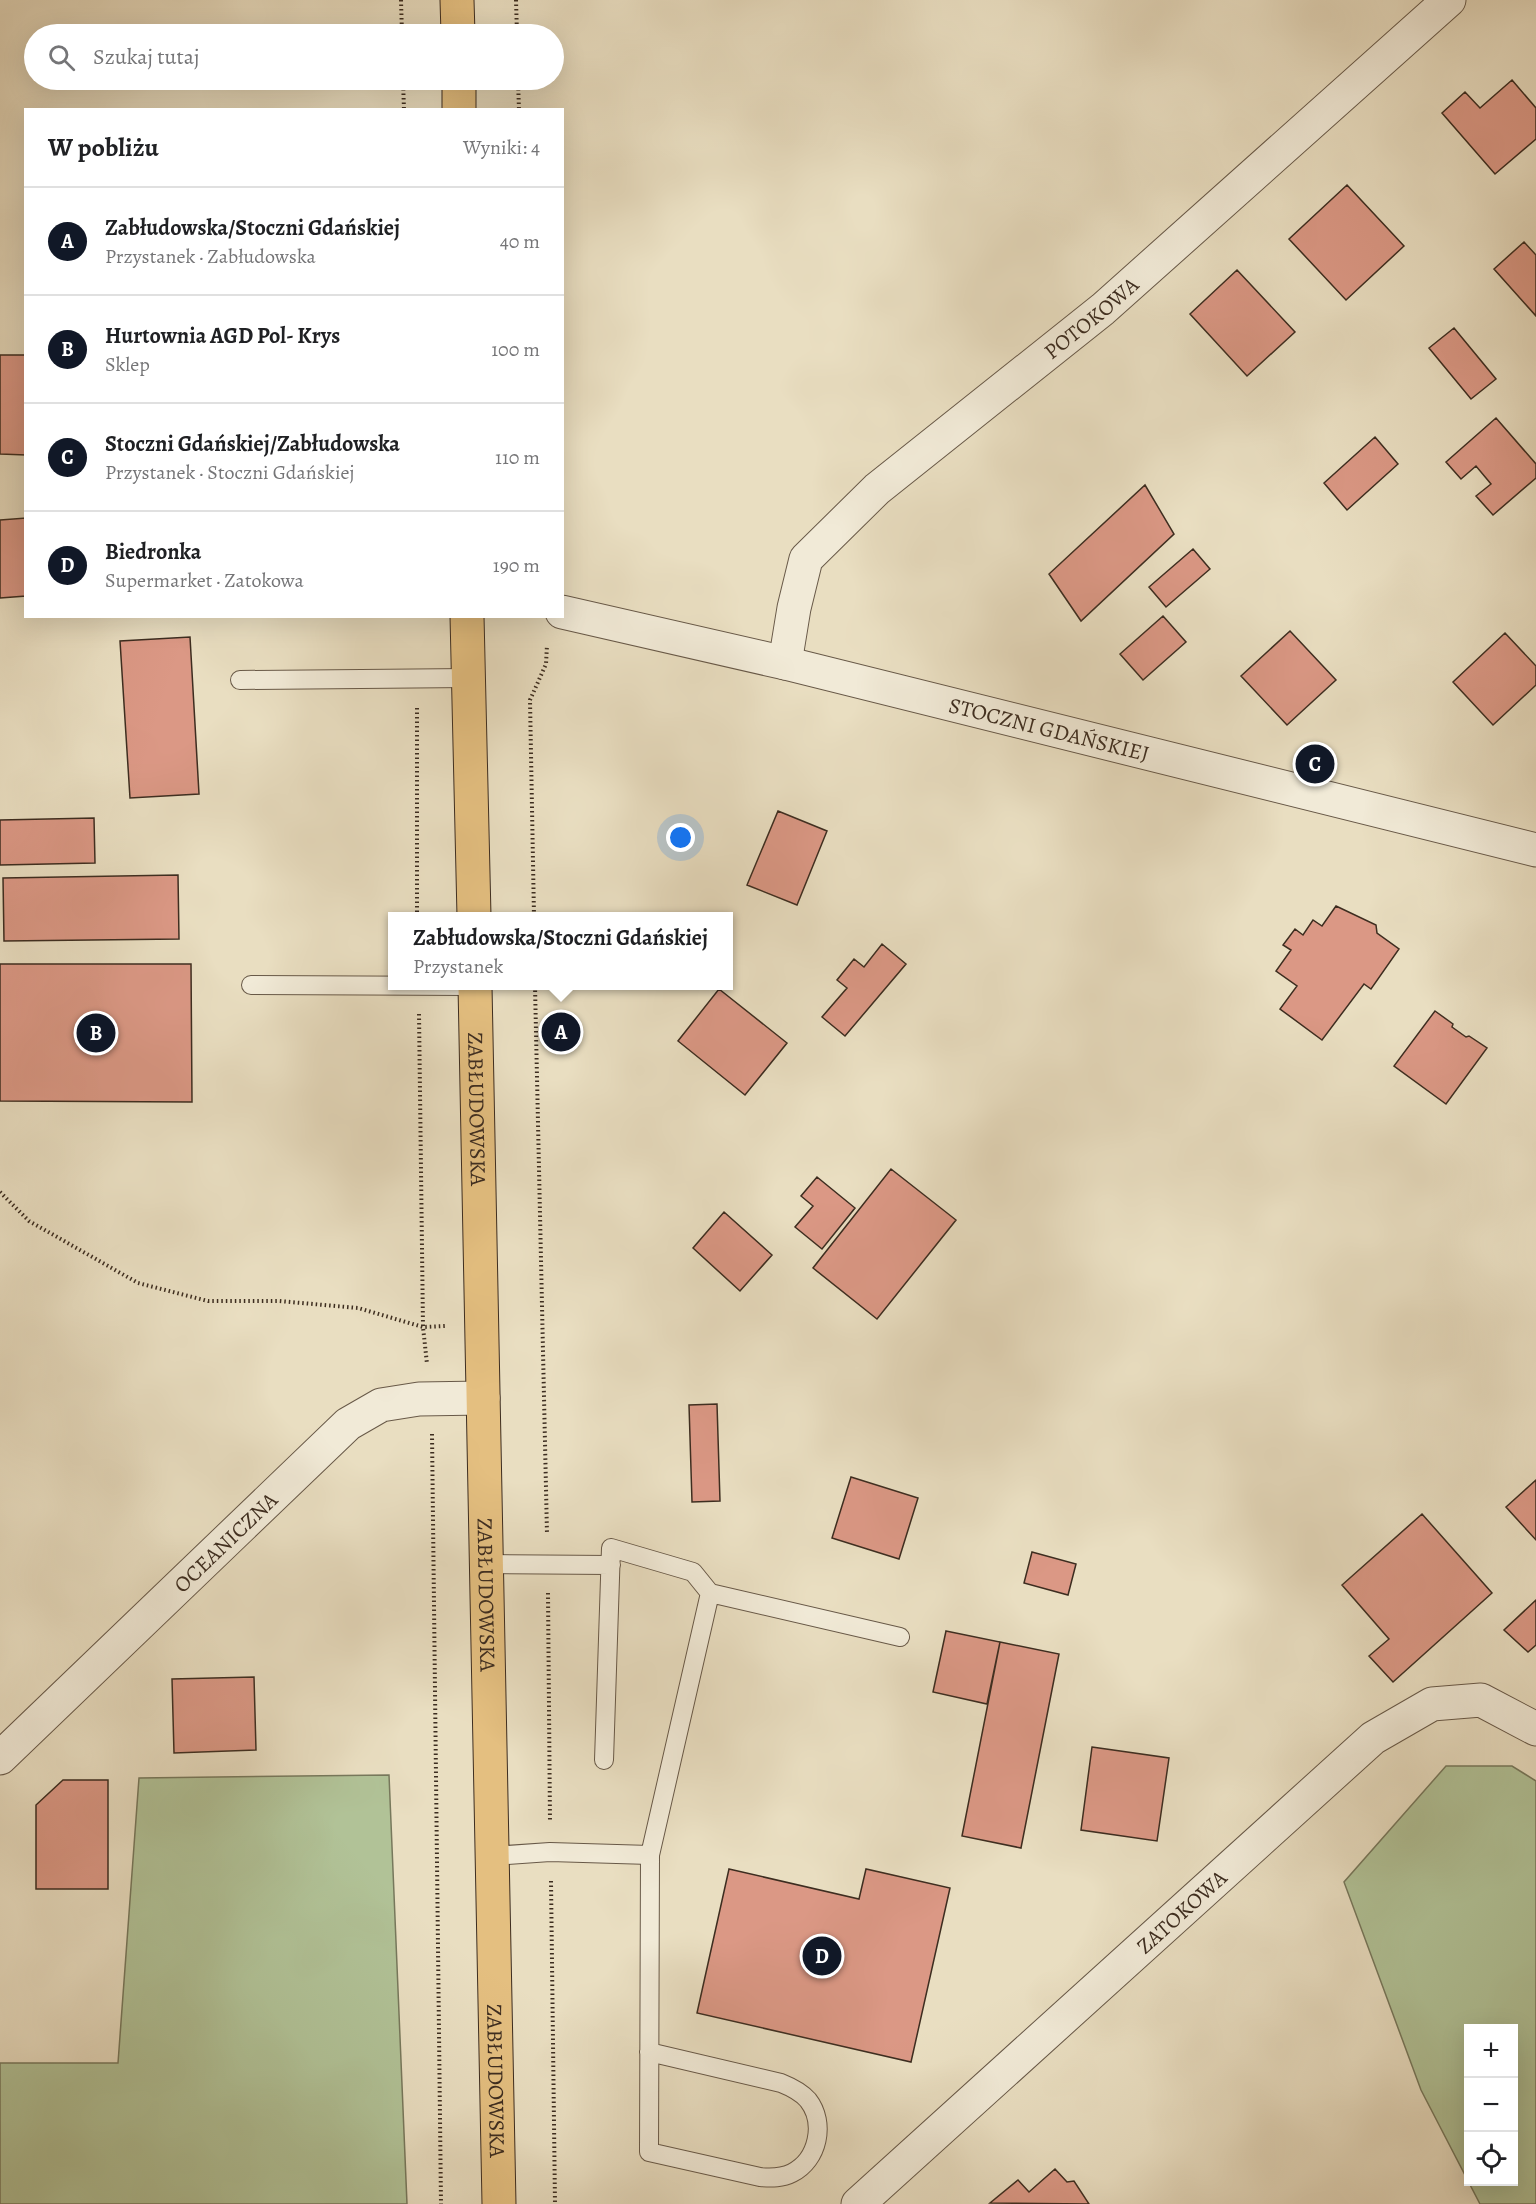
<!DOCTYPE html>
<html lang="pl">
<meta charset="utf-8">
<style>
:root{--surface:#fff;--page:#f6f6f6;--text:#202124;--muted:#757577;--line:#e0e0e0;--accent:#111827}
body{margin:0;font-family:Alegreya,serif;background:var(--page);color:var(--text)}
.controls{position:absolute;right:18px;bottom:18px;display:grid;overflow:hidden;border-radius:0px;box-shadow:0 6px 24px #0002}
.controls button{width:54px;height:54px;display:grid;place-items:center;padding:0;border:0;border-bottom:2px solid var(--line);background:var(--surface);color:var(--text);font:30px sans-serif}
.you{position:absolute;left:681px;top:838px;width:21px;height:21px;margin:-15px;border:4px solid #fff;border-radius:50%;background:#1a73e8;box-shadow:0 0 0 9px #1a73e833}
.badge{display:grid;place-items:center;width:39px;height:39px;border-radius:50%;background:var(--accent);color:#fff;font-size:20px;font-weight:700}
.pin{position:absolute;translate:-50% -50%;border:3px solid #fff;box-shadow:0 2px 6px #0006}
.popup{position:absolute;left:388px;top:912px;width:345px;height:78px;box-sizing:border-box;display:grid;place-content:center;border-radius:0px;background:var(--surface);filter:drop-shadow(0 2px 4px #0005);font-size:20px;white-space:nowrap;color:var(--muted)}
.popup b{font-size:22px;color:var(--text)}
.popup::after{content:'';position:absolute;left:50%;top:100%;margin-left:-12px;border:12px solid transparent;border-top-color:var(--surface)}
.list{margin:0;padding:0;list-style:none}
h2{display:flex;justify-content:space-between;align-items:center;height:78px;margin:0;padding:0 24px;font-size:26px}
h2 small{font-size:20px;font-weight:400;color:var(--muted)}
.list li{display:grid;grid-template-columns:39px 1fr auto;gap:18px;align-items:center;box-sizing:border-box;height:108px;padding:0 24px;border-top:2px solid var(--line)}
.list b{display:block;font-size:22px;white-space:nowrap}
.list p{margin:0;font-size:20px;white-space:nowrap;color:var(--muted)}
.list em{font-size:20px;font-style:normal;color:var(--muted)}
.icon{flex:none;width:33px;height:33px;fill:none;stroke:currentColor;stroke-width:2;stroke-linecap:round;stroke-linejoin:round}
.map{position:relative;flex:none;width:1536px;height:2204px;overflow:hidden}
.search{position:absolute;background:var(--surface);box-shadow:0 6px 24px #0002;left:24px;top:24px;width:540px;height:66px;display:flex;align-items:center;gap:15px;box-sizing:border-box;padding:0 21px;border-radius:33px;color:var(--muted);font-size:22px}
.panel{position:absolute;background:var(--surface);box-shadow:0 6px 24px #0002;left:24px;top:108px;width:540px;height:510px;border-radius:0px}
.map>svg:first-child{display:block}
.green{fill:#b1c297;stroke:#77785c;stroke-width:1.5;fill-rule:evenodd}
.building{fill:#db9885;stroke:#3d2d20;stroke-width:1.5}
.lines{fill:none;stroke-linecap:round;stroke-linejoin:round}
.service-casing{stroke:#685948;stroke-width:20}
.minor-casing{stroke:#685948;stroke-width:35}
.tertiary-casing{stroke:#685948;stroke-width:35}
.trunk-casing{stroke:#3d2d20;stroke-width:35}
.path{stroke:#3d2d20;stroke-width:4;stroke-dasharray:1.5 3;stroke-linecap:butt}
.service{stroke:#f1ead7;stroke-width:18}
.minor{stroke:#f1ead7;stroke-width:33}
.tertiary{stroke:#f1ead7;stroke-width:33}
.trunk{stroke:#e4bf80;stroke-width:33}
.labels{text-anchor:middle;stroke-width:6;stroke-linejoin:round;paint-order:stroke}
.street-label{font-size:22px;fill:#3d2d20;stroke:#f1ead7}
</style>
<div class="map">
<svg width="1536" height="2204" viewBox="0 0 1536 2204">
<rect width="100%" height="100%" fill="#e9dec1"/>
<filter id="stains"><feTurbulence type="fractalNoise" baseFrequency=".00333" numOctaves="4"/><feColorMatrix values="0 0 0 0 .2 0 0 0 0 .09 0 0 0 0 .02 0 0 0 .5 -.17"/></filter>
<radialGradient id="worn" r=".72"><stop offset=".6" stop-color="#630" stop-opacity="0"/><stop offset="1" stop-color="#630" stop-opacity=".3"/></radialGradient>
<path class="green" d="M1446,1766H1512L1536,1781V2204H1480L1421,2090L1344,1882ZM1468,2028H1514V2182H1468Z
M389,1775L407,2204H0V2063H118L139,1778Z"/>
<path class="building" d="M1512,80L1536,108V139L1495,174L1442,113L1465,92L1480,108Z
M1347,185L1404,246L1346,300L1289,239Z
M1524,242L1536,255V316L1494,269Z
M1237,270L1295,332L1247,376L1190,314Z
M1454,328L1496,379L1471,399L1429,348Z
M0,355H26V455L0,454Z
M1496,418L1536,464V478L1493,515L1476,496L1491,484L1476,466L1461,479L1446,462Z
M1375,437L1398,464L1347,510L1324,483Z
M1145,485L1174,534L1081,621L1049,574Z
M26,518V596L0,598V520Z
M1193,549L1210,569L1166,607L1149,587Z
M1163,616L1186,642L1143,680L1120,654Z
M1290,631L1336,680L1287,725L1241,676Z
M1505,633L1536,666V685L1493,725L1453,682Z
M190,637L199,794L130,798L120,641Z
M778,811L827,831L797,905L747,885Z
M94,818L95,863L0,865V820Z
M178,875L179,939L4,941L3,878Z
M1336,906L1376,925L1377,933L1399,949L1371,989L1364,984L1322,1040L1280,1009L1297,986L1276,971L1291,950L1283,945L1295,929L1303,935L1313,920L1322,926Z
M882,944L906,964L845,1036L822,1017L847,988L837,980L854,959L864,967Z
M0,964H191L192,1102L0,1101Z
M719,989L787,1043L745,1095L678,1041Z
M1435,1011L1453,1024L1452,1027L1466,1037L1469,1036L1487,1048L1446,1104L1394,1066Z
M891,1169L956,1220L877,1319L813,1268Z
M817,1177L855,1208L822,1249L795,1227L813,1206L801,1196Z
M724,1212L772,1255L740,1291L693,1248Z
M717,1404L720,1501L692,1502L689,1405Z
M851,1477L918,1498L899,1559L832,1538Z
M1536,1480V1540L1506,1507Z
M1422,1514L1492,1593L1393,1682L1369,1656L1389,1639L1342,1585Z
M1032,1552L1076,1564L1068,1595L1024,1583Z
M1536,1600V1645L1528,1652L1504,1630Z
M946,1631L1000,1642L987,1704L933,1692Z
M1000,1642L1059,1654L1021,1848L962,1836Z
M254,1677L256,1750L174,1753L172,1679Z
M1092,1747L1169,1758L1157,1841L1081,1830Z
M63,1780H108V1889H36V1805Z
M729,1869L859,1899L866,1869L950,1888L911,2062L697,2013Z
M1055,2169L1067,2182L1074,2181L1089,2204L990,2203L1018,2180L1029,2192Z"/>
<g class="lines">
<g class="service-casing">
<path id="service" d="M240,680L468,678
M251,985L475,986
M486,1564L611,1565
M604,1760L611,1548L693,1572L710,1593
M650,1855L710,1593L900,1637
M492,1856L550,1852L650,1855L649,2152L760,2177C772,2178 782,2178 792,2173C818,2160 826,2123 808,2100C801,2092 791,2087 781,2083L649,2052"/>
</g>
<g class="minor-casing">
<g id="minor">
<path id="s1" d="M785,663L794,608L806,559L877,489L1103,309L1449,0"/>
<path id="s2" d="M0,1758L348,1424L381,1405L419,1399L483,1398"/>
<path id="s3" d="M858,2204L1373,1738L1432,1704L1481,1700L1536,1729"/>
</g>
</g>
<g class="tertiary-casing">
<g id="tertiary">
<path id="s4" d="M562,612L785,663L1536,850"/>
</g>
</g>
<g class="trunk-casing">
<g id="trunk">
<path d="M457,0L458,34"/>
<path d="M459,80V110"/>
<path d="M467,616L474,916"/>
<path id="s5" d="M475,986L499,2204"/>
</g>
</g>
<path class="path" d="M401,0L402,34
M516,0L517,34
M403,80L404,110
M518,80L519,110
M417,708V916
M534,916L530,700L546,664L547,645
M535,986L547,1534
M419,1014L423,1327L427,1364
M0,1192L29,1221L138,1283L208,1301H279L358,1308L423,1327L445,1326
M432,1434L441,2204
M548,1593L550,1822
M551,1881L555,2204"/>
<use href="#service" class="service"/>
<use href="#minor" class="minor"/>
<use href="#tertiary" class="tertiary"/>
<use href="#trunk" class="trunk"/>
</g>
<g class="labels">
<g class="street-label">
<text dy="8" stroke="none"><textPath href="#s1" startOffset="480">POTOKOWA</textPath></text>
<text dy="8" stroke="none"><textPath href="#s4" startOffset="501">STOCZNI GDAŃSKIEJ</textPath></text>
<text dy="8" stroke="none"><textPath href="#s5" startOffset="123">ZABŁUDOWSKA</textPath></text>
<text dy="8" stroke="none"><textPath href="#s2" startOffset="312">OCEANICZNA</textPath></text>
<text dy="8" stroke="none"><textPath href="#s5" startOffset="609">ZABŁUDOWSKA</textPath></text>
<text dy="8" stroke="none"><textPath href="#s3" startOffset="436">ZATOKOWA</textPath></text>
<text dy="8" stroke="none"><textPath href="#s5" startOffset="1095">ZABŁUDOWSKA</textPath></text>
</g>
</g>
<rect width="100%" height="100%" filter="url(#stains)"/>
<rect width="100%" height="100%" fill="url(#worn)"/>
</svg>
<div class="controls">
<button>+</button>
<button>−</button>
<button><svg class="icon" aria-label="locate" viewBox="0 0 24 24"><circle cx="12" cy="12" r="6"/><path d="M12 2v4M12 18v4M2 12h4M18 12h4"/></svg></button>
</div>
<div class="you"></div>
<div class="pin badge" style="left:561px;top:1032px">A</div>
<div class="popup"><b>Zabłudowska/Stoczni Gdańskiej</b>Przystanek</div>
<div class="pin badge" style="left:96px;top:1033px">B</div>
<div class="pin badge" style="left:1315px;top:764px">C</div>
<div class="pin badge" style="left:822px;top:1956px">D</div>
<div class="search"><svg class="icon" aria-label="search" viewBox="0 0 24 24"><circle cx="10" cy="10" r="6"/><path d="M15 15l6 6"/></svg>Szukaj tutaj</div>
<section class="panel">
<h2>W pobliżu<small>Wyniki: 4</small></h2>
<ul class="list">
<li><span class="badge">A</span><div><b>Zabłudowska/Stoczni Gdańskiej</b><p>Przystanek · Zabłudowska</p></div><em>40 m</em></li>
<li><span class="badge">B</span><div><b>Hurtownia AGD Pol- Krys</b><p>Sklep</p></div><em>100 m</em></li>
<li><span class="badge">C</span><div><b>Stoczni Gdańskiej/Zabłudowska</b><p>Przystanek · Stoczni Gdańskiej</p></div><em>110 m</em></li>
<li><span class="badge">D</span><div><b>Biedronka</b><p>Supermarket · Zatokowa</p></div><em>190 m</em></li>
</ul>
</section>
</div>
